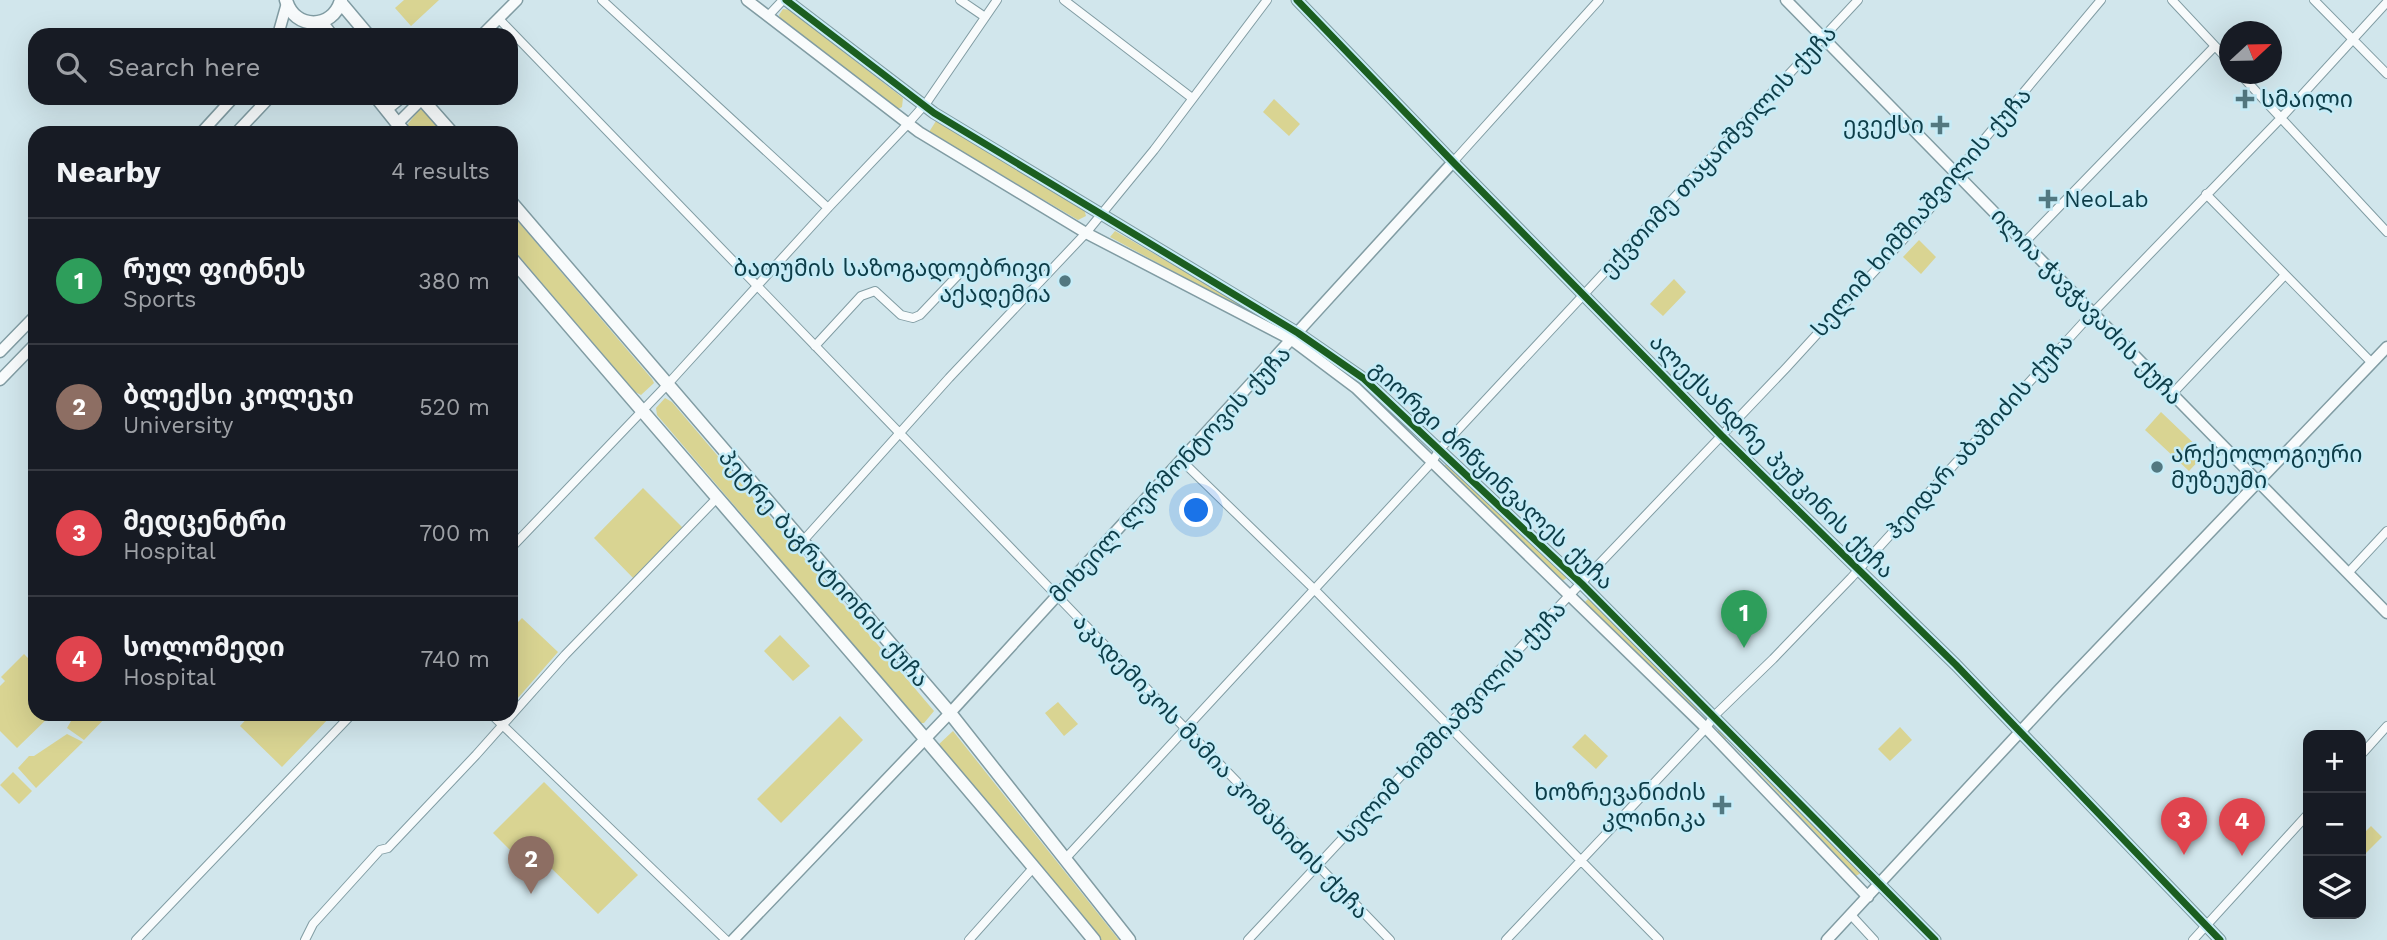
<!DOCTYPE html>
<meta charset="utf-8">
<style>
:root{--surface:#171b24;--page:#242831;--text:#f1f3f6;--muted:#9ea1a6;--line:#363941;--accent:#8c9099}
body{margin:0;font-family:"Work Sans","Noto Sans Georgian",sans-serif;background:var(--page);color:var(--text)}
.controls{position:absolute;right:21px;bottom:21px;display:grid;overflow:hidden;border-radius:14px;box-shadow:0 7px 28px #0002}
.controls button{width:63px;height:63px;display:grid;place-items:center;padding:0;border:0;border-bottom:2px solid var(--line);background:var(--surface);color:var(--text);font:35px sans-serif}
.compass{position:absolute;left:2219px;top:21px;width:63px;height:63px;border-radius:50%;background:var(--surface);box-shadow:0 7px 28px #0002;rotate:68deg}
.you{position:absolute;left:1197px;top:511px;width:24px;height:24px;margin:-18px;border:5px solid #fff;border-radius:50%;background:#1a73e8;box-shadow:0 0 0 10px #1a73e833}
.badge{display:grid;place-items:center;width:46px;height:46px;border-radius:50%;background:var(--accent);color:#fff;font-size:23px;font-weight:700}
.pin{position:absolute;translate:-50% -58px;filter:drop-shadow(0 2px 4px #0008)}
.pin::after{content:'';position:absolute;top:37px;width:24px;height:21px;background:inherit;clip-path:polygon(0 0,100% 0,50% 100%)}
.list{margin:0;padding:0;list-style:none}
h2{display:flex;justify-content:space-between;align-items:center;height:91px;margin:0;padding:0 28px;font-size:30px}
h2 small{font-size:23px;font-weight:400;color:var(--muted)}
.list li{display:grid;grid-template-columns:46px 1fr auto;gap:21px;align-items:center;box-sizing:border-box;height:126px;padding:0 28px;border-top:2px solid var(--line)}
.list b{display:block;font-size:26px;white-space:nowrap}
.list p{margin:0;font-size:23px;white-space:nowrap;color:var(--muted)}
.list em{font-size:23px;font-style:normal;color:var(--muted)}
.icon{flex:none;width:38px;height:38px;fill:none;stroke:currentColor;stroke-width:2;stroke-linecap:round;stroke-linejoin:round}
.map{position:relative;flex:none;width:2387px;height:940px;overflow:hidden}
.search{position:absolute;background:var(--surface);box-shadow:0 7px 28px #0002;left:28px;top:28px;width:490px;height:77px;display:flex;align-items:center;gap:18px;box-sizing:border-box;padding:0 24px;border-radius:21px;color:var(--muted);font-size:26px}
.panel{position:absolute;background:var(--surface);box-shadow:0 7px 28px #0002;left:28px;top:126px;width:490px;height:595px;border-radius:21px}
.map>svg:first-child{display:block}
.green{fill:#d9d492}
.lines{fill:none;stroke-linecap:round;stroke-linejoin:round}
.street-casing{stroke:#819ca3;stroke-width:10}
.secondary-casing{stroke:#819ca3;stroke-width:13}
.primary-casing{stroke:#819ca3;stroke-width:15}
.street{stroke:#f8fbfc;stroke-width:8}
.secondary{stroke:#f8fbfc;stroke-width:10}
.primary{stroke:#f8fbfc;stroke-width:12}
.cycleway-casing{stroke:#c6ecf7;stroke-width:11}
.cycleway{stroke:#1b5e20;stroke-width:7}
.poi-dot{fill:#527881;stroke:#c6ecf7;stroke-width:2.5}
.labels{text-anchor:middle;stroke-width:5;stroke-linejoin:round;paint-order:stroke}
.poi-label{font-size:23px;fill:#0d3d48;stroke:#c6ecf7;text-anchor:start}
.street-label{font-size:23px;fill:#0d3d48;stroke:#c6ecf7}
</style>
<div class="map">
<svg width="2387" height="940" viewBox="0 0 2387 940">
<rect width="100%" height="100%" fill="#d1e6ec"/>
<path class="green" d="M404,0H439L411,26L395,8Z
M783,9L790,10L903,98L902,107L896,110L781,21L779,15Z
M1274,99L1300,124L1289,136L1263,112Z
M423,109L443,133H414L407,125L419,110Z
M936,121L1084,209L1086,216L1078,220L929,132Z
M511,213L652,379L654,383L641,395L635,392L511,247Z
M1115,231L1277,325L1275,327L1110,237Z
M1919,240L1936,257L1921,274L1903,257Z
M1674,279L1686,292L1663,316L1650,304Z
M665,398L672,402L934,711L924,723H920L657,415L656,408Z
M2161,412L2205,454L2189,471L2145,430Z
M1447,463L1568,577L1561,582L1444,466Z
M643,488L685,530L636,581L594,538Z
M1589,598L1700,708L1696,711H1693L1586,605L1585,602Z
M522,618L558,652L511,706V629Z
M780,635L810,666L793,681L764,651Z
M24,654L35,665V714H52L17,748L0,731V686L5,681L1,677Z
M1058,702L1078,724L1064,736L1045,713Z
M75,714H109L84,740L67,728Z
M251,714H333L282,767L240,726Z
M840,716L863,740L781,823L757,799Z
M1900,727L1912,740L1890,761L1878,749Z
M1719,729H1723L1861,870V873L1854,877L1844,867L1843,862L1727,739H1722L1717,733Z
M953,731L1119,940H1098L937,746Z
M67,734L83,742L36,788L18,768L29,756H34Z
M1585,734L1608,756L1596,769L1572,747Z
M13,772L32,791L19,804L0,785Z
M544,782L638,875L598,914L548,865L536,876L493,833Z
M2371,826L2382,837L2361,858V836Z"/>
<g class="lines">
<g class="street-casing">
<path id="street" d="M602,0L828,208
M960,0L985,17
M1064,0L1192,98
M2172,0L2230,62
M2314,0L2387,74
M768,16L783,0
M499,19L1390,940
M2240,74L2387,232
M1453,162L1599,0
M2206,194L2372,363
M2025,242L2215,46
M815,346L861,296L875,291L901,315L913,318L920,315L958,275
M2172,394L2285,275
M1181,460L1314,589L1659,940
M802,542L949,378L1086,233L1154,150L1267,0
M511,548L667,385L828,208L904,128L927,102L997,0
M2348,573L2387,531
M491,714L726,940
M2361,755L2387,726
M1066,858L1432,462L1440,449L1858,0
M1851,915L1874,940
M136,940L352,714
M305,940L313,924L380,850L388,848L476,755L565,655L717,498
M969,940L1034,867
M1248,940L1563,602L1787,367L1913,229L1948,187L1966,161L2101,0
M1506,940L1706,728L1714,716L1773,659L1851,578L2083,323L2281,118L2387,2
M2193,940L2308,814"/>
</g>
<g class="secondary-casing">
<path id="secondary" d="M747,0L919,132L1086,233L1292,340L1356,388L1706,728L1868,897
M786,0L934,113L1298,333L1363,378L1582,584L1935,940
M1297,0L1453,162L1722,436L1956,665L2220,940
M1786,0L2387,613
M278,35L287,3
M482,35L517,0
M386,110L401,98
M397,124L423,98
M201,133L233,98
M236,133L269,98
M0,352L35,316
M0,380L35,344
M733,940L950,713L1453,162
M1827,940L2058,691L2387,347"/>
</g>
<g class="primary-casing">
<path id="primary" d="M286,0C294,30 333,30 341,0
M341,3L368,35
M321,22L331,35
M377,98L405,133
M421,98L452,133
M511,202L950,713L1129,940
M511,258C705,486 904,709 1094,940"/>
</g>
<use href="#street" class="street"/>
<use href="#secondary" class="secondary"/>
<use href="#primary" class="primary"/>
<g class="cycleway-casing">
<path id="cycleway" d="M786,0L934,113L1298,333L1363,378L1582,584L1935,940
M1297,0L1453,162L1722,436L1956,665L2220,940"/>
</g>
<use href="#cycleway" class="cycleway"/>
</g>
<g class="poi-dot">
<path d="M2241.5 88.5h7v7h7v7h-7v7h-7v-7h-7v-7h7z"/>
<path d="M1936.5 114.5h7v7h7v7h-7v7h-7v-7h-7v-7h7z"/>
<path d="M2044.5 188.5h7v7h7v7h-7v7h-7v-7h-7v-7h7z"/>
<circle cx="1065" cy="281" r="7"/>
<circle cx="2157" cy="467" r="7"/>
<path d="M1718.5 794.5h7v7h7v7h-7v7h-7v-7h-7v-7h7z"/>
</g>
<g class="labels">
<g class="poi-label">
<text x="2261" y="107">სმაილი</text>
<text x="1924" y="133" text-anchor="end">ევექსი</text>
<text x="2064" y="207">NeoLab</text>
<text x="1051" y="276" text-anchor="end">ბათუმის საზოგადოებრივი<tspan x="1051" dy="26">აქადემია</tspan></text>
<text x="2171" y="462">არქეოლოგიური<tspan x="2171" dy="26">მუზეუმი</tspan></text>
<text x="1706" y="800" text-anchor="end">ხოზრევანიძის<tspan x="1706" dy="26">კლინიკა</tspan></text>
</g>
<g class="street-label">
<text transform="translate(1718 151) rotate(-47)" y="8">ექვთიმე თაყაიშვილის ქუჩა</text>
<text transform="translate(1921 212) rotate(-49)" y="8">სელიმ ხიმშიაშვილის ქუჩა</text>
<text transform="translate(2087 306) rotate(46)" y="8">ილია ჭავჭავაძის ქუჩა</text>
<text transform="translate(1979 436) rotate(-48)" y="8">ჰეიდარ აბაშიძის ქუჩა</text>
<text transform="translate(1772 456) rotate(45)" y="8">ალექსანდრე პუშკინის ქუჩა</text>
<text transform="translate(1170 474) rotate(-47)" y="8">მიხეილ ლერმონტოვის ქუჩა</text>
<text transform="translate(1492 475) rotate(43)" y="8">გიორგი ბრწყინვალეს ქუჩა</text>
<text transform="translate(824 568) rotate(49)" y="8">პეტრე ბაგრატიონის ქუჩა</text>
<text transform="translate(1452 722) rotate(-47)" y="8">სელიმ ხიმშიაშვილის ქუჩა</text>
<text transform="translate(1221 766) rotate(46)" y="8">აკადემიკოს მამია კომახიძის ქუჩა</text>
</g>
</g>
</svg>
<div class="controls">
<button>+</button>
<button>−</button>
<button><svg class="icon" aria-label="layers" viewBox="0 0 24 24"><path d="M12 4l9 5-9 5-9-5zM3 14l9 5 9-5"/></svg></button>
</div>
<svg class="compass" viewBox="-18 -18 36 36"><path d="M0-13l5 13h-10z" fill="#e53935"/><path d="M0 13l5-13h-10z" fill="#9ea1a6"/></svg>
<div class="you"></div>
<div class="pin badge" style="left:1744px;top:648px;background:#2e9e5b">1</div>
<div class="pin badge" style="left:531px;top:894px;background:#8d6e63">2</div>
<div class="pin badge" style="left:2184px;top:855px;background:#e0444e">3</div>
<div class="pin badge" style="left:2242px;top:856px;background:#e0444e">4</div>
<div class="search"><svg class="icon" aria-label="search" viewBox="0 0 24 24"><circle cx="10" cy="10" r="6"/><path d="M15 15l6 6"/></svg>Search here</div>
<section class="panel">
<h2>Nearby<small>4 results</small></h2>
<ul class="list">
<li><span class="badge" style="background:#2e9e5b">1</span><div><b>რულ ფიტნეს</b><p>Sports</p></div><em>380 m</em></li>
<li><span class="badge" style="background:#8d6e63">2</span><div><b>ბლექსი კოლეჯი</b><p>University</p></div><em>520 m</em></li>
<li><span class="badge" style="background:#e0444e">3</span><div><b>მედცენტრი</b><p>Hospital</p></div><em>700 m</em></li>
<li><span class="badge" style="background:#e0444e">4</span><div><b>სოლომედი</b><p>Hospital</p></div><em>740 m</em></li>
</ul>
</section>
</div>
